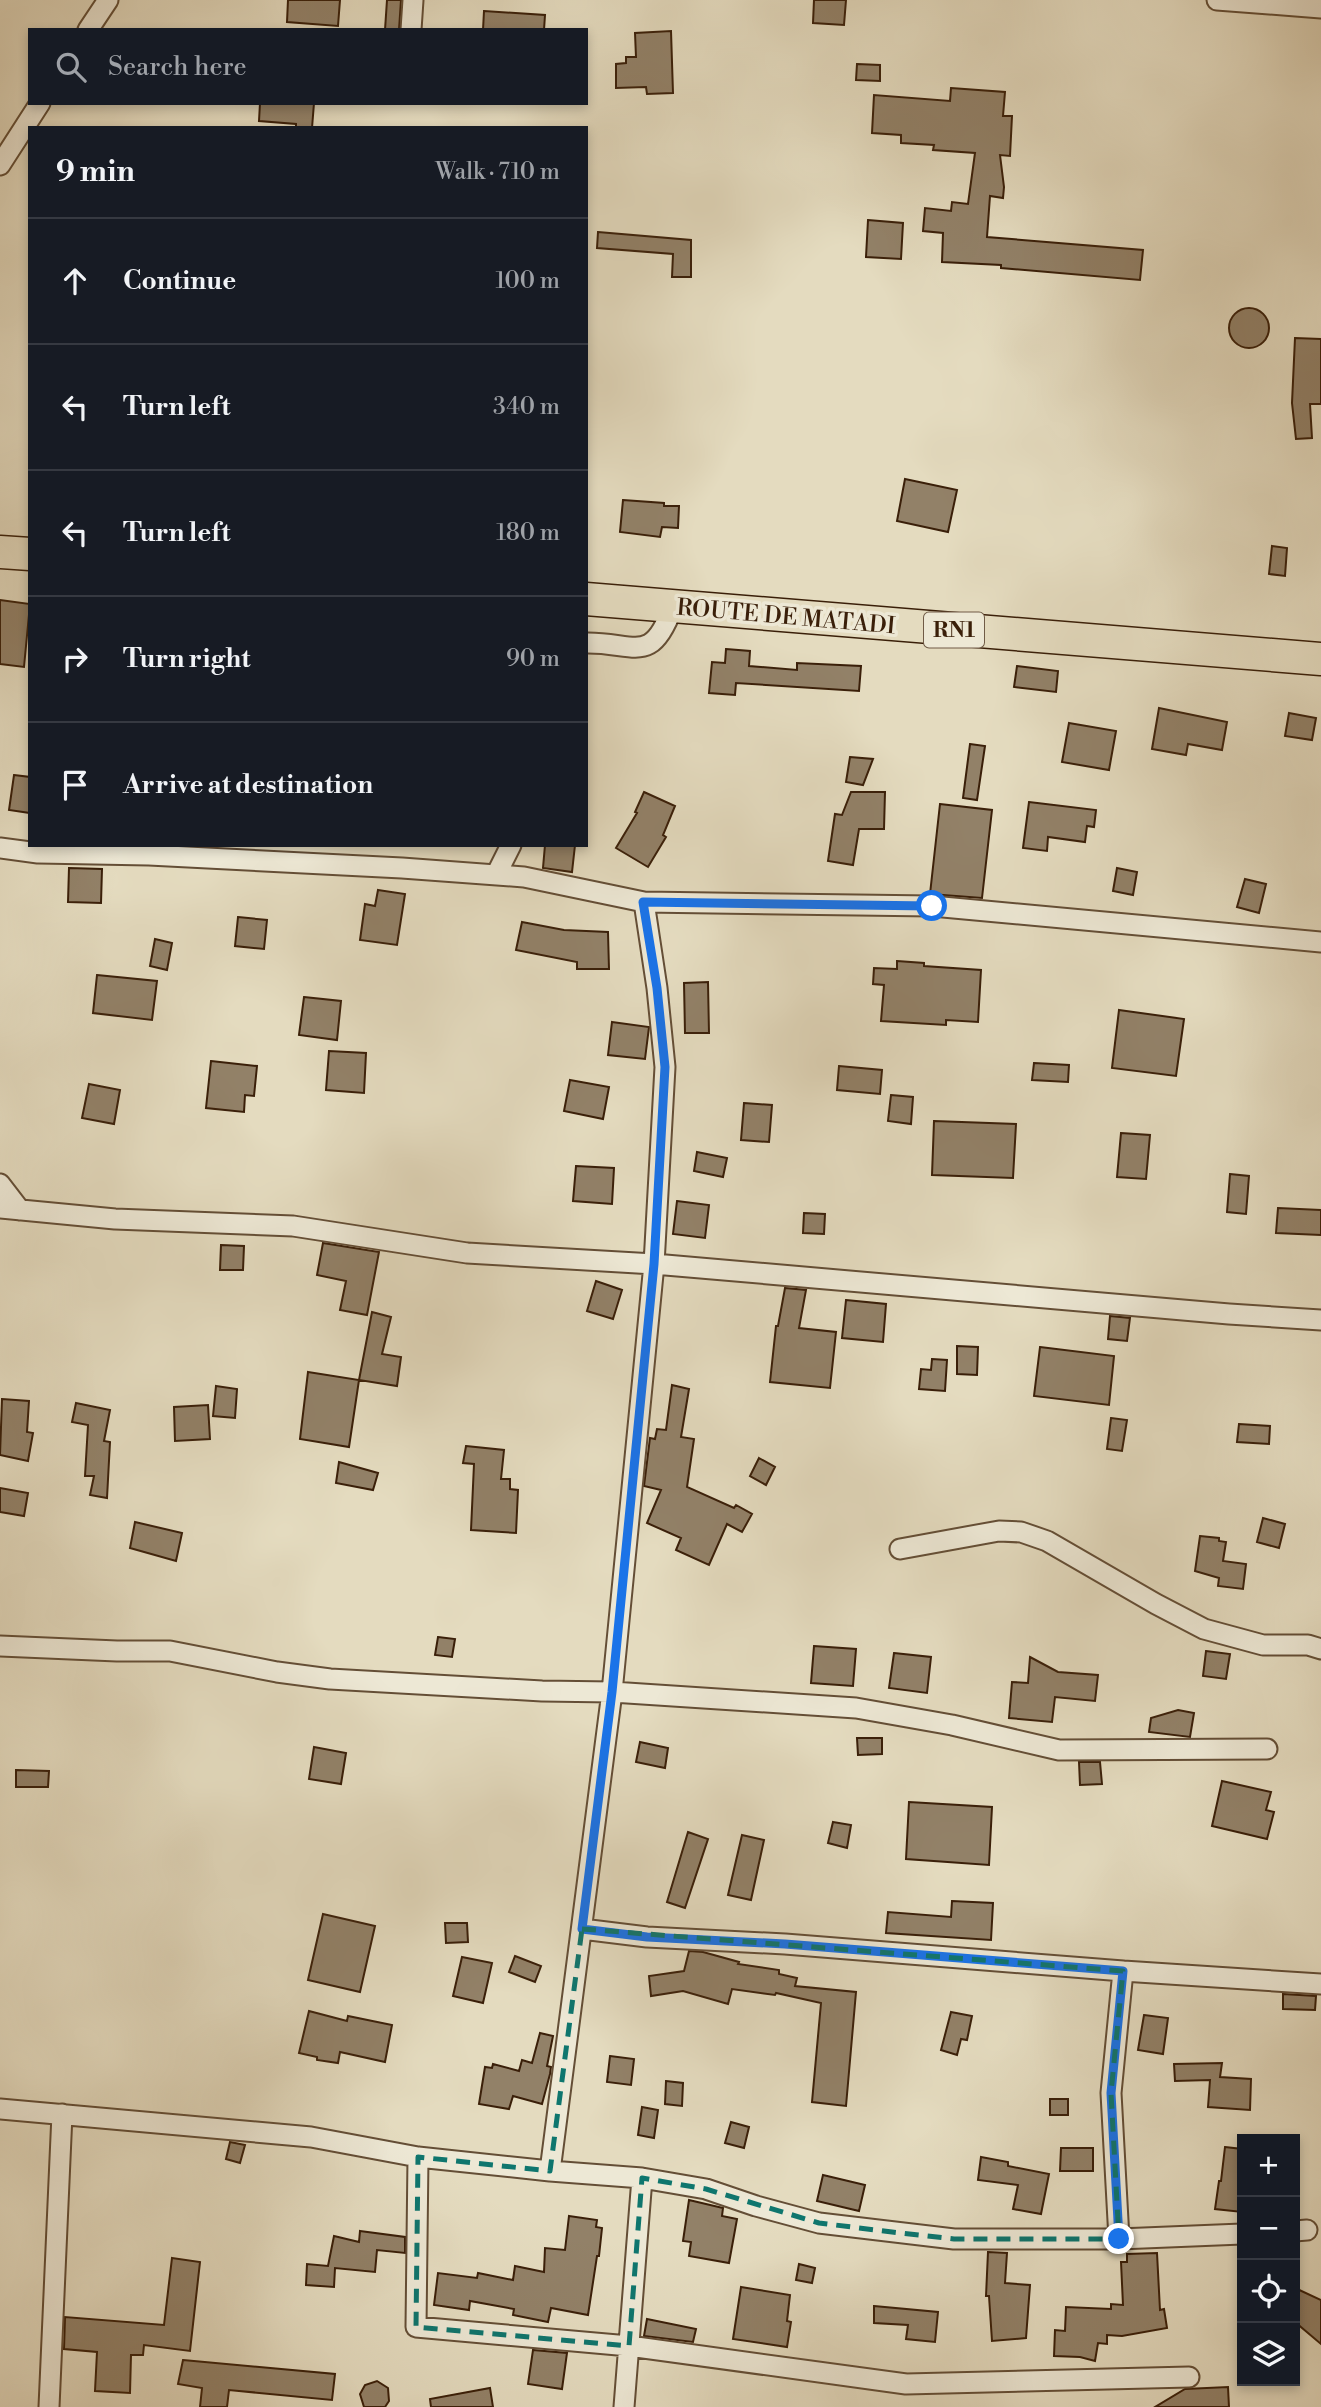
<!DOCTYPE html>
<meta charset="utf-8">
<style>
:root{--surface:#171b24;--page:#20242c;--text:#f1f3f6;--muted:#9ea1a6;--line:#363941}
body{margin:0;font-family:"Libre Bodoni",serif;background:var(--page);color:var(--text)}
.controls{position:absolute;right:21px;bottom:21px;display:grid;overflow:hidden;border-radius:0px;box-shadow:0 4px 10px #0003}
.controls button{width:63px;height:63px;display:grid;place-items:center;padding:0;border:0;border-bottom:2px solid var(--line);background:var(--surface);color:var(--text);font:35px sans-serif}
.stop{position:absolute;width:21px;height:21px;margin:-16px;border:5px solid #1a73e8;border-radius:50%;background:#fff}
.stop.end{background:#1a73e8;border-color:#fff;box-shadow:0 2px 7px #0008}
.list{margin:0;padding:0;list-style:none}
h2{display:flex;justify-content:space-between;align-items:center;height:91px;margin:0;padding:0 28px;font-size:30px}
h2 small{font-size:23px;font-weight:400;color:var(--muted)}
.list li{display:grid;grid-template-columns:46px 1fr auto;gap:21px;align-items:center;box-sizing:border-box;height:126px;padding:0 28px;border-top:2px solid var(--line)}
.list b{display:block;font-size:26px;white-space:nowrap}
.list em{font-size:23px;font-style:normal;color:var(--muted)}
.icon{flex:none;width:38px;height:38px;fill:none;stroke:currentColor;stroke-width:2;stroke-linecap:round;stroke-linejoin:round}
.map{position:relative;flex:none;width:1321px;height:2407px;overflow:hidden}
.search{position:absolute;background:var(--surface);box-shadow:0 4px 10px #0003;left:28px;top:28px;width:560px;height:77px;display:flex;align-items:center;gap:18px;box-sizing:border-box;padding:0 24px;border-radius:0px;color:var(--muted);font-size:26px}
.panel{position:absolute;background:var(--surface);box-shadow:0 4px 10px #0003;left:28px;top:126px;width:560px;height:721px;border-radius:0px}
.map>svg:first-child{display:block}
.building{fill:#928168;stroke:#3a1f09;stroke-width:2}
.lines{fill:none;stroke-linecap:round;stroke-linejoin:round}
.minor-casing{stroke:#644e36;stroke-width:23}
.trunk-casing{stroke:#3a1f09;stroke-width:35}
.minor{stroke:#ede8d5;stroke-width:19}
.trunk{stroke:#e4dbbf;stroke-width:32}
.route{stroke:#1a73e8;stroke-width:9}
.marked{fill:none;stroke:#0f766e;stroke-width:5;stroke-dasharray:14 9;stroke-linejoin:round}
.labels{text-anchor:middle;stroke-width:7;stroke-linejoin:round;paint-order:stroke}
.shield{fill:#ede8d5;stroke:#705b46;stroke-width:2}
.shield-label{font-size:21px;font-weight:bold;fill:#3a1f09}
.street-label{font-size:23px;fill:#3a1f09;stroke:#ede8d5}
</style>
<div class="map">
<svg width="1321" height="2407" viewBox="0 0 1321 2407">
<rect width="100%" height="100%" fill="#e4dbbf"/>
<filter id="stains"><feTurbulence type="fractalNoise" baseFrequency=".00286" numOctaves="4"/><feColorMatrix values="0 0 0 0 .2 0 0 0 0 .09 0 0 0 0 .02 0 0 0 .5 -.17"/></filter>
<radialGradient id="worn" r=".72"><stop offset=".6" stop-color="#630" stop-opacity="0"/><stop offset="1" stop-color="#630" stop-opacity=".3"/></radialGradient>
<path class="building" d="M288,0H340L338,26L287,22Z
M387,0H401L399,30H385Z
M814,0H846L844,25L813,23Z
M484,11L545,15L544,30H483Z
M671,31L673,93L647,94L646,87L616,88V64L626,63V57H636L635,33Z
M857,64L880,65V81L856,80Z
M951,88L1005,92L1003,116H1012L1010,156L1000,155L1004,187L1003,198L990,196L987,237L1143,250L1140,280L1001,268V265L942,262L943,233L923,231L925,208L951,211L952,202L968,204L975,153L933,150L934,145L901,143V135L872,133L874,95L950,101Z
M260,103H314L312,128H296V124L259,121Z
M868,220L903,223L901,259L866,257Z
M598,232L691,240V277H672L673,254L597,248Z
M1229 328a20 20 0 1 1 40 0a20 20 0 1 1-40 0Z
M1295,338L1321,339V404H1310L1312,438L1296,439L1292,403Z
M905,479L957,490L948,532L897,521Z
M623,500L664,503V506H679L678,528L662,527L660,537L620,532Z
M1272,546L1287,548L1285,576L1269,574Z
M0,600L30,604L24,667L0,664Z
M726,649L750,651L749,666L797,670V663L861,666L859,691L736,683L735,695L709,693L712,662L725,663Z
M1017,666L1058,671L1056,692L1014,687Z
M1159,708L1227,722L1222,750L1188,744L1186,755L1152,749Z
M1289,713L1316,718L1312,740L1285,736Z
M1069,723L1116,731L1109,770L1062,762Z
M970,744L985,746L977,800L963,798Z
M850,757L873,759L863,785L846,782Z
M14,775L30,777V813L9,810Z
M644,792L675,806L663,835L666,837L648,867L616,848L637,813L635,812Z
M851,792H885L884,829H859L853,865L828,861L835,814L842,815Z
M1029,802L1096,810L1094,827L1087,826L1085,842L1048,837L1047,851L1023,848Z
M940,804L992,810L982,898L930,894Z
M545,845H575L572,872L543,868Z
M69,868L102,869L101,903L68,902Z
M1117,868L1137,872L1133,895L1113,891Z
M1245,879L1266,884L1259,913L1237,907Z
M378,890L405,894L397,945L360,940L365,904L375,906Z
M238,917L267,920L264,949L235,946Z
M522,922L564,930L608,932L609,969H577V962L516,950Z
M155,939L172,943L167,970L150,966Z
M897,961L924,963V966L981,970L978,1022L946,1020V1025L881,1021L884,985L873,984L874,968L897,969Z
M97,975L157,981L152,1020L93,1013Z
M708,982L709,1033H685L684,983Z
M304,997L341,1001L337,1040L299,1035Z
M1119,1010L1184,1019L1176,1076L1112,1068Z
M612,1022L649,1027L645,1059L608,1055Z
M329,1051L366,1053L364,1093L326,1090Z
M211,1061L257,1066L254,1096L245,1095L244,1112L206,1108Z
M1034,1063L1069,1065L1068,1082L1032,1080Z
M839,1066L882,1070L880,1094L837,1090Z
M570,1080L609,1087L603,1119L564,1111Z
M89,1084L120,1090L114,1124L82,1118Z
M891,1095L913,1097L911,1124L888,1121Z
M744,1103L772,1105L769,1142L741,1140Z
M934,1121L1016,1124L1013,1178L932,1175Z
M1121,1133L1150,1135L1146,1179L1117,1177Z
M697,1152L727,1158L723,1177L694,1171Z
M576,1166L614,1168L612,1204L573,1201Z
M1230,1174L1249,1176L1246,1214L1227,1212Z
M677,1201L709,1205L705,1238L673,1234Z
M1278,1208L1321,1210V1235L1276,1233Z
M804,1213L825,1214L824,1234L803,1233Z
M323,1243L379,1252L367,1315L340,1310L346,1281L317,1275Z
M221,1245L244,1246L243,1270H220Z
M596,1281L622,1290L613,1319L587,1311Z
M785,1288L806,1290L799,1328L836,1332L830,1388L770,1382L776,1326H778Z
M846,1300L886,1304L883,1342L842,1338Z
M372,1312L391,1317L382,1354L401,1357L397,1386L359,1380Z
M1110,1316L1130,1318L1127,1341L1108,1339Z
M957,1346L978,1347L977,1375L957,1374Z
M1040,1347L1114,1356L1109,1405L1034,1396Z
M932,1359L947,1360L945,1391L919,1389L921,1369L931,1370Z
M308,1372L359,1380L349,1447L300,1439Z
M672,1385L689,1389L681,1437L694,1439L687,1487L734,1508L736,1505L752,1514L742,1532L727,1524L709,1565L676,1550L681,1538L647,1523L661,1490L644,1486L650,1438L655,1439L657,1429L666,1430Z
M216,1386L237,1389L235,1418L213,1416Z
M2,1399L29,1401L27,1432L33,1433L28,1461L0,1455Z
M76,1403L110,1410L104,1441L110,1442L107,1498L90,1495L94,1476H85L88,1425L72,1422Z
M208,1405L210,1439L175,1441L174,1407Z
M1111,1418L1127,1420L1122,1451L1107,1449Z
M1239,1424L1270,1426L1269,1444L1237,1442Z
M466,1446L504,1450L501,1479H510V1489L518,1490L516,1533L471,1530L474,1464L463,1463Z
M759,1458L775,1467L766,1485L750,1476Z
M339,1462L378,1473L373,1490L336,1483Z
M0,1488L28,1493L24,1516L0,1512Z
M1263,1518L1285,1524L1279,1548L1257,1542Z
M135,1522L182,1533L176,1561L130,1548Z
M1200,1536L1219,1538V1541L1226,1542L1223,1561L1246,1564L1243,1589L1218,1586L1219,1578L1195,1571Z
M438,1637L455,1639L452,1657L435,1655Z
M814,1646L856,1649L853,1686L811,1683Z
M1206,1651L1230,1654L1226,1679L1203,1676Z
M894,1653L931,1657L927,1693L889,1688Z
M1030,1657L1058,1672L1098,1675L1095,1701L1055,1697L1052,1722L1009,1718L1012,1682L1028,1683Z
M1178,1710L1194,1713L1190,1737L1149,1732L1151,1718Z
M857,1738H882V1754L858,1755Z
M640,1742L668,1748L665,1768L636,1762Z
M314,1747L346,1753L341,1784L309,1779Z
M1079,1762H1100L1102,1784L1080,1785Z
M16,1770L49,1771L48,1787H16Z
M1222,1781L1271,1792L1266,1810L1274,1812L1267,1839L1212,1826Z
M909,1802L992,1807L989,1865L906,1859Z
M833,1822L851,1825L847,1848L828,1843Z
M688,1832L708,1839L685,1908L667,1902Z
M742,1835L764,1840L751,1900L728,1895Z
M952,1901L993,1903L991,1940L886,1933L888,1912L951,1917Z
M323,1914L375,1926L360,1992L308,1980Z
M445,1923H467L468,1942L446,1943Z
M689,1951L703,1952L739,1962L738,1964L779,1970V1974L797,1978L795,1986L856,1992L846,2106L812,2102L821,2003L776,1993L775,1995L732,1989L728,2004L683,1991L651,1996L649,1976L684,1971Z
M515,1956L541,1966L535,1982L509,1972Z
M462,1957L492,1963L483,2003L453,1996Z
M1283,1994L1316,1996L1315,2010L1283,2009Z
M309,2011L347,2021L348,2016L392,2025L385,2062L340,2052L338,2063L317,2060V2057L299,2053Z
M951,2012L972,2016L967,2040L961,2039L957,2055L941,2050Z
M1144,2015L1168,2018L1163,2054L1138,2050Z
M540,2033L553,2036L547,2066L551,2067L550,2074L542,2104L513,2096L509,2109L479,2104L485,2067L492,2068L493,2064L519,2071L522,2060L532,2063Z
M610,2056L634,2059L631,2085L607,2082Z
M1222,2063L1220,2077L1251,2079L1250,2110L1208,2107L1210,2080L1175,2081L1174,2064Z
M666,2081L683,2083L682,2106L665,2104Z
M1050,2099H1068V2115H1050Z
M642,2107L658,2110L654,2138L638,2135Z
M731,2122L749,2127L744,2148L725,2143Z
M230,2142L245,2145L240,2163L226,2159Z
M1225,2147L1242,2149V2212L1215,2209L1219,2181H1221Z
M1061,2148H1093V2171H1060Z
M981,2157L1008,2162V2166L1049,2174L1041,2214L1013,2209L1018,2185L978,2180Z
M823,2175L865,2185L859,2211L817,2201Z
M689,2200L723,2208L722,2216L737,2219L729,2263L689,2256L691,2242L683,2241Z
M569,2216L597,2220L596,2227L602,2228L599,2256H597L588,2315L551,2308L548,2322L513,2315L514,2309L470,2301L469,2310L434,2305L438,2273L477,2278L478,2273L513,2280L515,2266L544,2272L545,2248L565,2250Z
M360,2231L405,2237V2253L377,2250L375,2272L335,2268L334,2287L306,2285L307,2264L328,2266L334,2236L359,2242Z
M988,2252L1007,2253L1005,2283L1030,2285L1026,2338L992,2341L989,2296H986Z
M1157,2253L1160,2310L1164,2309L1167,2328L1122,2336L1107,2335V2344L1098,2343L1095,2361L1080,2357L1054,2356L1055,2330L1065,2331L1066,2307L1111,2309V2304L1123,2305L1121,2262H1127V2254Z
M172,2258L200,2262L190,2351L144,2345L143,2355H131L130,2393L95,2391L97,2352L64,2349L65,2317L164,2325Z
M799,2264L815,2268L812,2283L796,2280Z
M741,2287L790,2295L787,2321L791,2322L787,2347L733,2339Z
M1295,2288L1321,2300V2344L1295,2322Z
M874,2306L938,2312L935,2342L906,2339L908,2325L874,2323Z
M647,2319L696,2329L693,2342L644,2336Z
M533,2350L567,2353L562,2389L528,2384Z
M183,2360L335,2374L332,2400L229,2390L227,2407H200L202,2388L178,2384Z
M377,2381L388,2388L389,2401L385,2407H364L360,2394L365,2385Z
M1228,2387L1229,2407H1155L1185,2389Z
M490,2388L493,2407H431L430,2399Z"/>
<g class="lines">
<g class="minor-casing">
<path id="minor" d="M1217,0L1321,8
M88,30L108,0
M411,30L413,0
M0,165L40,103
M586,643C635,642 651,667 673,606
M0,848L38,853L149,855L402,868L524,877L644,902L932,906L1321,942
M496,875L511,845
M0,1184L20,1210
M0,1208L115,1219L293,1226L467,1253L654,1264L1229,1314L1321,1320
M900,1549L999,1531L1021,1532L1047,1541L1156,1604L1204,1629L1263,1645H1308L1321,1649
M0,1646L117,1651H170L277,1672L330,1679L542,1691L612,1692L856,1708L952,1725L1059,1750L1267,1749
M582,1929L647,1937L785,1944L1123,1971L1321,1984
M0,2109L311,2137L418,2157L550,2171L642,2178L706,2189L756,2206L819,2223L954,2239H1119L1242,2234
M418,2157L416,2327L629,2346L906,2384L1189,2377
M550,2171L612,1692L654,1264L665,1067L657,988L644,902
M1295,2231L1307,2230
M1119,2239L1111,2093L1123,1971
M49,2407L62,2114
M624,2407L642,2178"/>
</g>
<g class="trunk-casing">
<path id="trunk" d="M0,552L30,554
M586,599L1321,659"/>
</g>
<use href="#minor" class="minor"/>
<use href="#trunk" class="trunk"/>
</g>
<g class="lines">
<path class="route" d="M932,906L643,902L657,988L665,1067L654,1264L612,1692L582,1929L647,1937L785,1944L1123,1971L1111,2093L1119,2239"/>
</g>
<path class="marked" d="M582,1929L1123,1971L1111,2093L1119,2239H954L892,2232L819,2223L706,2189L642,2178L629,2346L416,2327L418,2157L550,2171Z"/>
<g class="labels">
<rect class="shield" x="924" y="612.5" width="60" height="35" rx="5"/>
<g class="shield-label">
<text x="954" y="637">RN1</text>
</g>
<g class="street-label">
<text transform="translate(786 616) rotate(5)" y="8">ROUTE DE MATADI</text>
</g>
</g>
<rect width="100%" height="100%" filter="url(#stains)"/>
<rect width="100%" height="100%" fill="url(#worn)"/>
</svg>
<div class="controls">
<button>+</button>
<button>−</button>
<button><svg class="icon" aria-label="locate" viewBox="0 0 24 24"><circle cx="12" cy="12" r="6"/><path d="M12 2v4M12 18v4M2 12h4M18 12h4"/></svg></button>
<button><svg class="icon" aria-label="layers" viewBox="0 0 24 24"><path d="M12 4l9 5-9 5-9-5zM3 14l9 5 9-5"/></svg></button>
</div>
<div class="stop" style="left:932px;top:906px"></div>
<div class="stop end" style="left:1119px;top:2239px"></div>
<div class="search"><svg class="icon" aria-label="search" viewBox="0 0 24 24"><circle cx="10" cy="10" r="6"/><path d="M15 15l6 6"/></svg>Search here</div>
<section class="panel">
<h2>9 min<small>Walk · 710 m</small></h2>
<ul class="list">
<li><svg class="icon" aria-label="ahead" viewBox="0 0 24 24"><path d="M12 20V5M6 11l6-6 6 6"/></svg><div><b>Continue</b></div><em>100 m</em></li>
<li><svg class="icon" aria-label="left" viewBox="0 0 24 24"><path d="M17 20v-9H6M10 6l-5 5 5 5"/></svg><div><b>Turn left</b></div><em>340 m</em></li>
<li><svg class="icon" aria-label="left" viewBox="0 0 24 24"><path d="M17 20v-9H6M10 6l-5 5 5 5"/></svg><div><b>Turn left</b></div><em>180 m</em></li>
<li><svg class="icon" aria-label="right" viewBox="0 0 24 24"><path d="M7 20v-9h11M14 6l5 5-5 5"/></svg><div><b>Turn right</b></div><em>90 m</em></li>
<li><svg class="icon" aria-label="arrive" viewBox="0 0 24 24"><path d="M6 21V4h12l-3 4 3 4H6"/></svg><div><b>Arrive at destination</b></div></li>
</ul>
</section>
</div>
